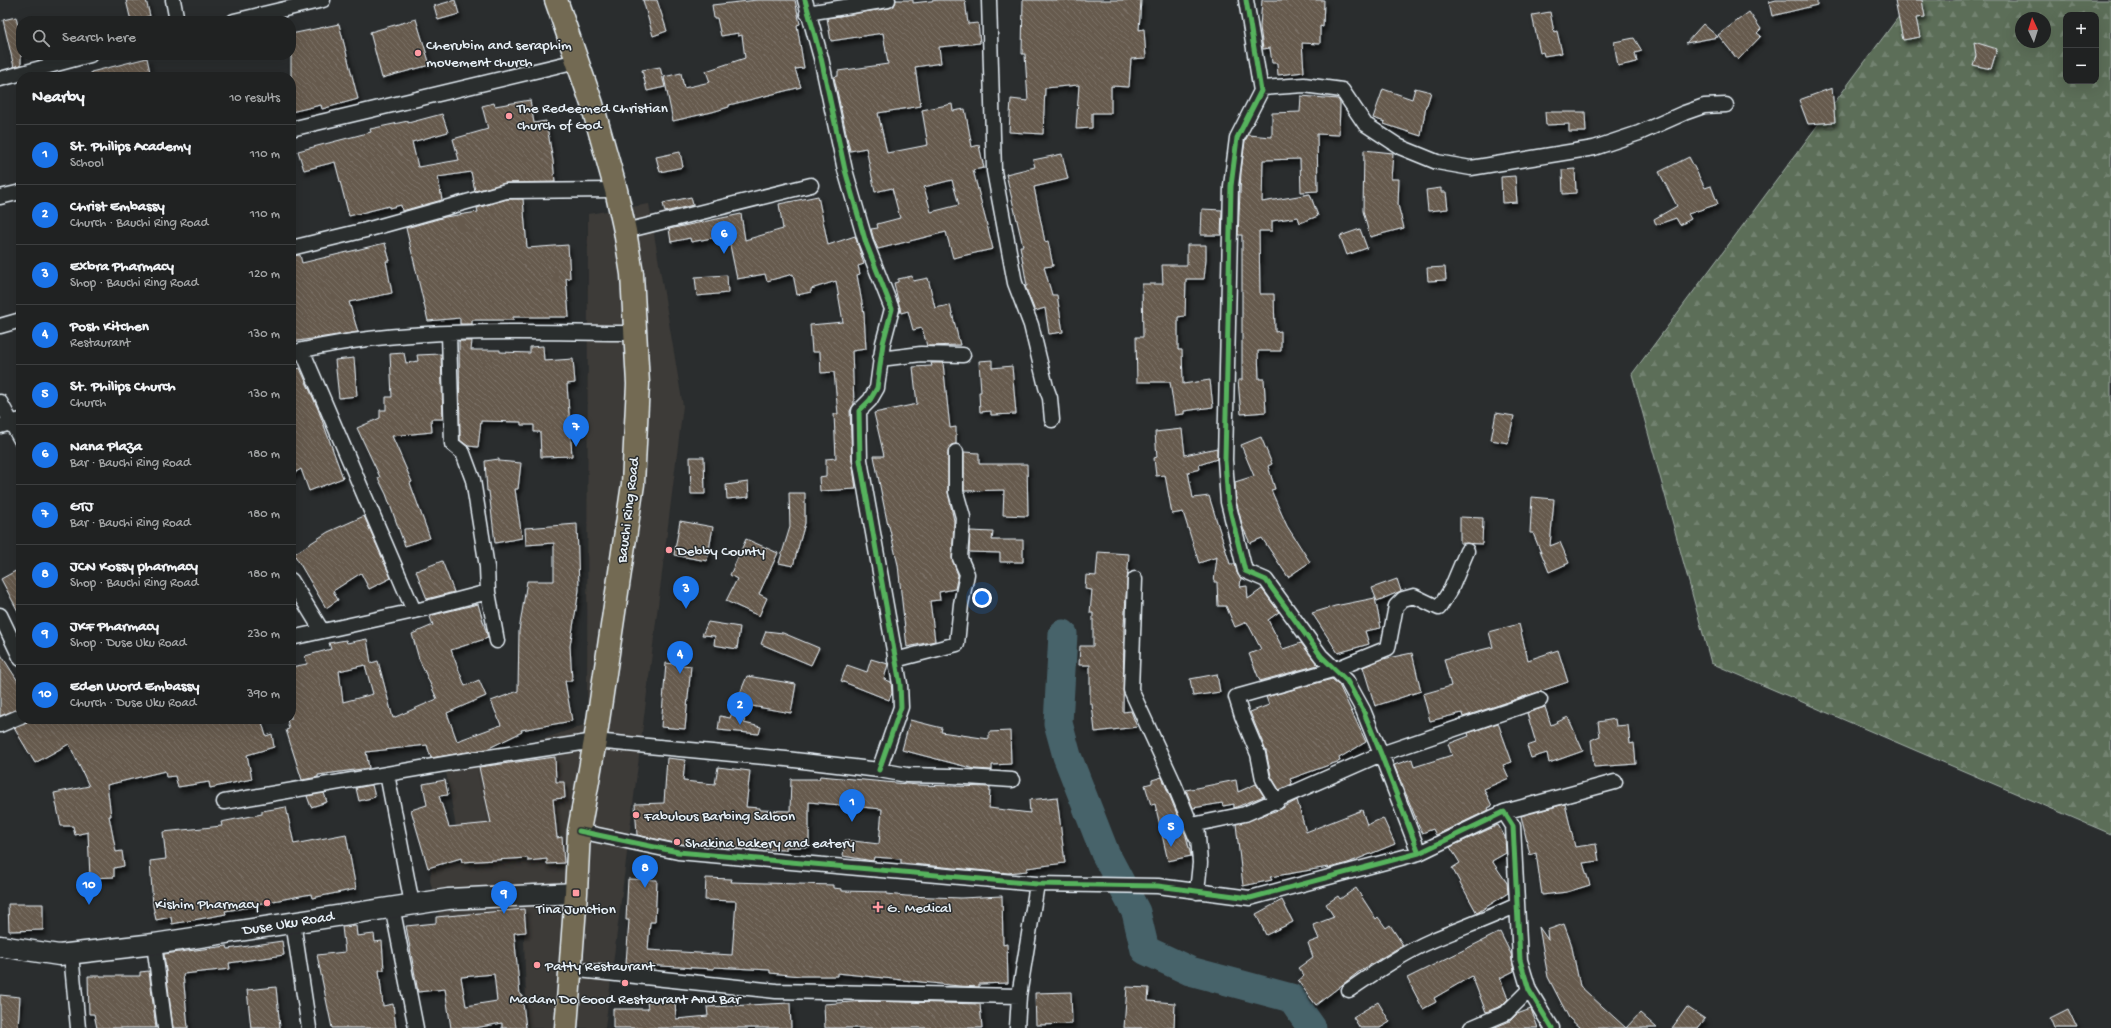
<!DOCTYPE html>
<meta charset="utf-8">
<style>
:root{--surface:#202222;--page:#2d2f2f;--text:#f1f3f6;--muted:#a2a4a5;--line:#3d3f40;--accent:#1a73e8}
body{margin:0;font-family:"Gochi Hand",sans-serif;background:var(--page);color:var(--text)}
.controls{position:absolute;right:12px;top:12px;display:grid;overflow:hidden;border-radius:8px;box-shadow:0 4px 16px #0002}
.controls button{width:36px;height:36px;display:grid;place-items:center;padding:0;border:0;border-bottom:1px solid var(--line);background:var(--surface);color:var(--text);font:20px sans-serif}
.compass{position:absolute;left:2015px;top:12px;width:36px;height:36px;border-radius:50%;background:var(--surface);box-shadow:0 4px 16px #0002;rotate:356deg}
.you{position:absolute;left:982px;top:598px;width:14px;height:14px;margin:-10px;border:3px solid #fff;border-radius:50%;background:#1a73e8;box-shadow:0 0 0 6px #1a73e833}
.badge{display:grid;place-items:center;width:26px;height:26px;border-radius:50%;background:var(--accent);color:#fff;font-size:13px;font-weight:700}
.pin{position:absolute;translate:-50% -33px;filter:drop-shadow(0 1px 2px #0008)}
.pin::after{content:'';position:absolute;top:21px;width:14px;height:12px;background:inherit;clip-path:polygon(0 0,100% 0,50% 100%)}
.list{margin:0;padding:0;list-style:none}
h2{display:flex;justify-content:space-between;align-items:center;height:52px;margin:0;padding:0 16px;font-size:17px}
h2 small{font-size:13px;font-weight:400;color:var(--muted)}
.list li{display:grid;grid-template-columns:26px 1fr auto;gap:12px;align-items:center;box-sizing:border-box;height:60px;padding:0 16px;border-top:1px solid var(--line)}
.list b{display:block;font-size:15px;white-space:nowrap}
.list p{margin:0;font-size:13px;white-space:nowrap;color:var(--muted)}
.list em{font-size:13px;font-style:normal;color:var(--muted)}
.icon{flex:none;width:22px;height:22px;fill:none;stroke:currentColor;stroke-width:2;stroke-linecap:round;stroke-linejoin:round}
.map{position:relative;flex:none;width:2111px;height:1028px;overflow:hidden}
.search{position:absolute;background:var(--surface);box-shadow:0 4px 16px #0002;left:16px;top:16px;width:280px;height:44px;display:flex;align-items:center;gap:10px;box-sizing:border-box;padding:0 14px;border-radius:16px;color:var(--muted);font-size:15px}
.panel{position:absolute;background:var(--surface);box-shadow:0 4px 16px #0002;left:16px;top:72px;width:280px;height:652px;border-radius:16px}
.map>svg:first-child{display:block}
.built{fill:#3c3a37}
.forest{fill:url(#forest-firs);stroke:#a2b0a8;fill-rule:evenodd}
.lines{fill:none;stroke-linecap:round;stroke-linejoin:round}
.river{stroke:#47636b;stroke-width:29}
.building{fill:url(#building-back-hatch);stroke:#e8f1f8;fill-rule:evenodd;filter:url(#shadow)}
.street-casing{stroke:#e8f1f8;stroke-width:17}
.secondary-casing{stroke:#e8f1f8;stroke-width:23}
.primary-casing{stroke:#e8f1f8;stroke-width:25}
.street{stroke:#2a2d2e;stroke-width:14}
.secondary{stroke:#2a2d2e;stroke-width:20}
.primary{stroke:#736b52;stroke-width:22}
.cycleway-casing{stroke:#2a2d2e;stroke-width:8}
.cycleway{stroke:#56b35d;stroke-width:5}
.poi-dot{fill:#ff9aa2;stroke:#2a2d2e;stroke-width:1.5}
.labels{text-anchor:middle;stroke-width:3;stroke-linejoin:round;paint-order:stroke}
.poi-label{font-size:15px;fill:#e8f1f8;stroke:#2a2d2e;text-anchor:start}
.street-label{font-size:15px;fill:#e8f1f8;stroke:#2a2d2e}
</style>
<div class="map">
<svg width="2111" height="1028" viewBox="0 0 2111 1028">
<defs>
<pattern id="forest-firs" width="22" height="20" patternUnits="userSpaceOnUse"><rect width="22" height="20" fill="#5c6e58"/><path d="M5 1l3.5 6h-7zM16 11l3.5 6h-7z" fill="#738371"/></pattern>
<pattern id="building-back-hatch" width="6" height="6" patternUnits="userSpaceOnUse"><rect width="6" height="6" fill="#665a4d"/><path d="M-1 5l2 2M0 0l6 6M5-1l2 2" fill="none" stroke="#7c7267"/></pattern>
<filter id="shadow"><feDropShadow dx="2.5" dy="4.5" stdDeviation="2" flood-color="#0009"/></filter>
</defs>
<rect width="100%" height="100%" fill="#2a2d2e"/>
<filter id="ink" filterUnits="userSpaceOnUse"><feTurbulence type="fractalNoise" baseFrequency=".025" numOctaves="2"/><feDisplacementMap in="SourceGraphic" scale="8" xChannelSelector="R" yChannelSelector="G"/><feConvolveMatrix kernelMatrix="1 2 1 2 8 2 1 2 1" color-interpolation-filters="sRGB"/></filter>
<g filter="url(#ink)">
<path class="built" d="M649,204L683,406L605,1028H527L523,911L439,918L430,880L431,868L462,861L446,772L587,724L588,214Z"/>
<path class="forest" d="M1911,0H2111V834L1711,663L1632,374ZM2066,15H2096V81H2066ZM2021,18H2045V42H2021Z"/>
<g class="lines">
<path class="river" d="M1063,634L1058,723L1067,756L1105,853L1136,912L1145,950L1190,971L1291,998L1312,1028"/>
</g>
<path class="building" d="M126,0H146L150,16L131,21Z
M455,0L459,14L438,20L434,6Z
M643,0H657L667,31L653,36Z
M757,0H795L800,24L797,25L804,68L795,69L801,87L729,105V107L712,112L673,121L664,77L681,73L684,88L710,82L706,71L745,58L742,35L738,36V33L721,36L717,18H714L712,5Z
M896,0H913V3L939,0H965L968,24L978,23L980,43L939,47L941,63L915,67L921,106L878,113L887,153L928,145L922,110L952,104L953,111L965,109L972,147L979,145L984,168L973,170L993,249L953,258L946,232L878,249L874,240L871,229L878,228L877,224L900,218L892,188L875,192L866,148L850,151L834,77L838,76V71L888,64L883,33L831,41L827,18L889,8L894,6ZM952,180L959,205L931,212L924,187Z
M1023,0H1141L1139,30L1144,29L1146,58L1131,59L1129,87L1111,86V113H1092V128L1076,129L1079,85L1045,88L1043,134L1009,132L1011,99L1028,101L1025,54H1022Z
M1262,0H1324L1323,27L1320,26V44L1302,43L1304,72L1278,75L1277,63H1272L1270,48L1263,49L1260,27Z
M1776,0H1817V5L1772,16L1769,2Z
M1895,0H1922L1925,17L1916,18L1920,37L1903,40Z
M1550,12L1554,32L1557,31L1562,53L1544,56L1543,52L1540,53L1532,15Z
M1749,12L1761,29L1757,33L1761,36L1738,60L1718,35Z
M16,17L21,40V65L14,67L3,20Z
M416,19L430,65L382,78L370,32Z
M339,24L358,99L322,109L321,105L291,112V34Z
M1703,24L1718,37L1686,43Z
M1634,38L1642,51L1635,53L1637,62L1618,66L1614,42Z
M1974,42L1997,49L1991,69L1973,65L1976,56Z
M147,58L151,77H92L91,72Z
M660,67L665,87L647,91L642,70Z
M1415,88L1431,92L1427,105H1426L1421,136L1384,124L1385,122L1373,118L1383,89L1412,99Z
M1832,88L1835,122L1808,124L1799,100Z
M1301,96L1338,99L1340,103L1339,135L1317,134L1318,191L1301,192L1300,159L1263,160L1262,202L1310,194L1318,216L1300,223L1298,217L1272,221V231H1259L1260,294H1274L1275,332L1281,331V351H1258L1259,379H1264L1266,412L1241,414L1238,380H1242V235H1238L1241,172L1245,141L1248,135L1272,137V113L1300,112Z
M530,100L534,123L546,121L553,161L555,182L506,183L475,191L471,172L438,177L442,200L402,211L401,205L389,208V206L349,216L335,162L304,170L298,151L371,132L370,129L408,121V123L442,114L448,132L412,142L418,167L459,160L453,139L488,129L482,106L494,103L495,106Z
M1545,112H1585L1586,132H1569V124L1546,125Z
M1364,150L1393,153L1391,179H1399L1398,205L1404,228L1370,237L1363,211Z
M680,152L683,167L660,172L656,157Z
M1062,154L1068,179L1034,187L1045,242L1048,241L1053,266L1044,267L1052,295H1057L1063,332L1049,334L1045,308L1035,311L1025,286H1027L1020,246H1023L1006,174L1035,167L1033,160Z
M1689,157L1705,188L1711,186L1718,204L1688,214L1691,219L1680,225L1676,218L1656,225L1654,219L1677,206L1659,172Z
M1575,169L1576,193L1563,194L1562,170Z
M1515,176L1517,202L1502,203L1501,177Z
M1441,188V192H1446L1448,209L1428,211L1426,190Z
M818,196L828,245L855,236L864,264L858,266L860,274L857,275L864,314L866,349L852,351L854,404L850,411L852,460L856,489L820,491L819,477L826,476V459L836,458L834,414H838L834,372L821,373L820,352H812L810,325L843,322L836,281L811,289V292L797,295L793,274L767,281L765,274L737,279L728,235L691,242L690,238L671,242L669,229L741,214L745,240L783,229L779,204Z
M691,197L693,205L665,212L663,203Z
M507,199H523L527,248L568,245L570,278H566L569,317H513V320H472V324H460V318L428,321L406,228L445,217L478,212L477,208Z
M1202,209L1222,210L1221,235H1201Z
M1360,229L1367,248L1347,255L1340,236Z
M385,243L390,261H386L392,293L349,302L358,332L291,342V256L300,255L302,263Z
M1187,245H1206V260L1204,279H1186L1185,316L1178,317V350H1182L1183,384L1210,380L1213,407L1184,411V414L1175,415L1170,382H1137L1136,337H1143L1142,284H1163L1162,265H1187Z
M1445,267L1446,280L1428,281L1427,268Z
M727,275L728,293L697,296L695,277Z
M912,276L913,281L928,278L935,308L950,305L960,345L927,346L922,328L913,330L908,311L901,313L894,283L898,282V279Z
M459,341H472L471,350H500V352L530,353V347L543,346L544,361L573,359L575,383L567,384L572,456L541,457L540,432H534V425H521V422L481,421L478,447L468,446L460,440Z
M404,353L406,363L418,361L417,355L441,354L443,419H431L432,432L392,436L412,482L410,483L430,538L405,546L386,494L378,478L380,477L357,428L380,418V410H386V397H392L390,354Z
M354,358L357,396L339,398L335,360Z
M992,360V368L1012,366L1016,414L991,415V411L980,412L979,392H981L979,361Z
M931,363H943L950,428L956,427V444L951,445L948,452V492L954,521L952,558L958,575L955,589L939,592L940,600L930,601L935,641L907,647L898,565L889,526H888L874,456H884L874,413L917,404L913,367L932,366Z
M300,368L318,409L343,478L309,491L301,469L291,475V371Z
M1496,413L1514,416L1508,443L1491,440Z
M1182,429L1185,455L1217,448V459L1199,465L1200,469L1188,472L1193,498L1209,496L1230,564H1235L1237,573L1241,578L1240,587L1247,586L1248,599L1262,589L1279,612L1268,620L1283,649L1301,643L1318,665L1260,681L1249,654L1261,649L1247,622L1235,627L1226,606H1218L1217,582H1214L1217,557L1199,563L1183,512L1172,514L1165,475L1156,476L1154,458L1157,457L1155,432Z
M1261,437L1272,464L1268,466L1275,489L1271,490L1287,526L1310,562L1288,577L1262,538L1250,543L1243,528L1236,501L1235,482L1254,476L1241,445Z
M964,452L979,453V464H1027L1028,516L1003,515L1004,490L964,491Z
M690,457H704L705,494H691Z
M499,459V461L521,463L518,489H515L522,538L495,543L489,491H487L485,461Z
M748,482L749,497L727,499L726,485Z
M789,493H805V523L793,566L779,563L790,527Z
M1532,497L1554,499L1550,546L1560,542L1569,563L1549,572L1533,533H1530Z
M364,516L391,578L369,589L361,573L333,591L338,600L326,608L294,554L328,532Z
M1460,517L1483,518L1482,544L1460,543Z
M680,521L713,527L707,561L674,555Z
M577,524L579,590L570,646L572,681H565L572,721L521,730L522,732L487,749L431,758L427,745L366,752L369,768L318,775V777L302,780L286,730L289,729L287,719H291V667L307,664L305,656L331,649L329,643L346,640L347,643L367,639L371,663L378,661L393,718L437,699L419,659L412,634L433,625L430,617L433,615L478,604L488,638L451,650L465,686L479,680L486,696L447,713L457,741L501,725L491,701L518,691L519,631L527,581H554V543L526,545L525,528ZM365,665L373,694L343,702L339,671Z
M970,531L993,532L992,540H1023V562H1000V553L969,552Z
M746,539L778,553L759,594L767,598L759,616L726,601L737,579L730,575Z
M1098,552L1129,554L1124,625L1123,712L1131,711L1137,727L1095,732L1092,704H1090V665H1079L1080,646H1093V613H1090L1092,590L1085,589L1086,575L1096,576Z
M442,561L454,592L427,599L416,571Z
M21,568V617L1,579Z
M1397,579L1401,591L1377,601L1372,588Z
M1375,598L1381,628L1365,631L1369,644L1338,653L1312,613L1335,606Z
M708,622L740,627L737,649L714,645L715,636L702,635Z
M1519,624L1528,660L1558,650L1568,682L1463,717L1462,713L1430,721L1423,694L1451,686L1444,659L1493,647L1489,632Z
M766,631L783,633L819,648L811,665L761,644Z
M0,653L21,686V708L0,716Z
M1412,653L1421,691L1375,706L1363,667L1383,659Z
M871,659L888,664L884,679L891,682L892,693L889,700L841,681L847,665L867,672Z
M666,663L691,666L685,729L661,727Z
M1217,674L1220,692L1193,696L1190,679Z
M747,676L796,684L791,713L746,705L744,723L761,727L759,734L718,730L720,716L730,718Z
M1332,679L1339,685L1366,742L1339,758L1340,761L1290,779L1292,784L1279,790L1271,776L1266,751L1250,712L1269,705L1266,697Z
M1545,707L1551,725L1568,717L1583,751L1549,763L1547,753L1531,758L1527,746L1536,743L1527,713Z
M29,719H261L266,736L272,734L274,747L247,755L252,779L210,788L209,782L178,787L175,776L166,777L165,771L107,785L111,816H109L116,852L122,851L124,866L114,868V877L90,878L88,832L75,835L73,826H61L54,793L89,786L69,744L35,763L14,728L25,724Z
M1615,719L1616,726L1628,725L1630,744L1634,743L1636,764L1594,767L1591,740L1600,736L1598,722Z
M910,720L942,728L941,732L989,739V732L1010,731L1011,764L992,765V770L975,769L902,750Z
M1498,723L1512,762L1503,765L1509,778L1484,789L1492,806L1488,808L1489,810L1436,835L1433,829L1422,833L1394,765L1412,759L1414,767L1452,755L1448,744L1469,736L1468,733Z
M555,757L556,782H564L565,798L553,799L557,838L562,837L564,863L547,864V859L528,861V858L462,862L461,858L428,868L411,810L427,805L423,784L445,780L448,795L439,796L449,827L491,823L479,767Z
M667,758L685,760L683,781L715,784L718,767L750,771L746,807L760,808V810L790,811L791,779H819L820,776L918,785L990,787L989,808L1030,813L1029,800L1057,797L1065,863L1027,868V871L1008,873L901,863V859L874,857L873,861L843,856L845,840L879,844L882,809L809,802V847H786V850L740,849L679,844L637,835L635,804L664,803Z
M1162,777L1186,836L1191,856L1168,861L1155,804L1151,805L1145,785L1152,783V780Z
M1236,780L1238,792L1256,784L1264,796L1234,808V804L1223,806L1222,803L1193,808L1186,790Z
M372,785L375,797L359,801L356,788Z
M324,793L327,802L311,807L307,796Z
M1297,800L1306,832L1362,810L1367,825L1383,818L1395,844L1348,863L1329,868L1328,867L1270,877L1272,880L1243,886L1236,824L1281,809Z
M1565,804L1575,847L1596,844L1599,861L1583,863L1590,885L1567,892L1542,895L1536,853L1530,855L1521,816Z
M286,807L294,844L346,834L356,889L312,898L311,894L257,904V906L225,911L226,914L172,924L171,917L156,920L153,906L150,861L166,859L163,832L222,826L221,822L262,814V811Z
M1498,825L1505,837L1506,853L1492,861L1507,883L1508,893L1477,913L1452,868L1460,863L1450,847Z
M706,878L732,879L731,882L833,885V888L842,889V891L887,892V894L906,896L961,898L1002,896L1003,945L1007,944L1008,983L979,984V987L959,986L837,973V976H801L770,973V970L714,967V969L626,964L629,920H626L628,879L657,880L655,922H650L648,950L732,955L736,901L705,900Z
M1356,888L1376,919L1378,917L1386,928L1390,925L1403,945L1360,971L1316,1005L1298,981L1304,976L1298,968L1313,957L1308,943L1319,939L1313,925L1334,917L1326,904L1338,896L1340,899Z
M1282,900L1293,922L1266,935L1256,914Z
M8,904H43V930L9,931Z
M524,909L526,932L514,933L520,995H522L526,1028H502V1023L475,1028H451L445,989L418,992L406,926L436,923V917ZM494,974L497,1001L466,1006L461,977Z
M1564,924L1571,943L1580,986L1626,1028H1580L1569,1018L1548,977L1539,927L1548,940L1547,930Z
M356,926L357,936L374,934L375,942L382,941L384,970H379L383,1006L393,1004L396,1028H332L317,955L345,952L342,927Z
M1500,932L1511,954L1514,971L1500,978L1508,999L1501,1006L1486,1012L1472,976L1434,998L1436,1002L1423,1009L1407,978Z
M282,941L284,955L229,963L230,969L183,974L188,1028H173L164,954L227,946L228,949Z
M149,971L156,1028H97L94,1014H89L88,976H140V972Z
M276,987L280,1028H251L247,990Z
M1127,987L1149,988L1148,1001L1175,1003L1174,1028H1124Z
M1071,992L1072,1024L1036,1025L1035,993Z
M0,995L20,997L18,1028H0Z
M675,1000L676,1019L708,1016L707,1007L790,1003L791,1028H613V1009H648L647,1002Z
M866,1001L980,1004L982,1028H825L824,1004Z
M1378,1002L1390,1022L1380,1028H1360L1353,1017Z
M1687,1007L1705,1019L1698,1028H1672Z
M1531,1009L1538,1028H1493L1510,1021L1517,1014Z
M2068,1009L2077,1028H2054L2050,1018Z
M1640,1013L1657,1028H1626Z"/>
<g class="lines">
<g class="street-casing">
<path id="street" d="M173,0L177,21
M805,0L821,58L845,170L866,243L892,309L883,343L877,388L870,400L859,411L860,460L900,684L901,707L879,770
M989,0L994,171L1015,283L1031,325L1046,387L1050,398L1052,420
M1246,0L1261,91L1237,138L1231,186L1225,460L1228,502L1245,571L1266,580L1321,656L1347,681L1363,710L1381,754L1419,853
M807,13L888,0
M234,21L323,0
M0,79L90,55
M1261,91L1262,88L1304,85L1342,90L1365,124L1400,147L1437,162L1471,168L1594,148L1639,133L1684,113L1704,106L1726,105
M291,129L577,61
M0,197L21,192
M625,231L811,185
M291,248L366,230L506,191L616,190
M0,326L21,320
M302,350L414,611
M291,353C399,325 525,333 636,333
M880,359L921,354L963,355
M0,402L21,440
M0,426L21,420
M1135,579L1131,690L1172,779L1196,837
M291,580L322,631
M488,592L497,641
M0,615L21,659
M291,638L423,609L488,592L487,567L473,480L463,453L452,444L449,333
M895,660L957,644L961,604L967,574L960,558L963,517L956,492V452
M0,725L21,716
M387,774L412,904
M224,802L462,761L595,741L786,759L879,770L907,775L952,776L1012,780
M1277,802L1263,779L1258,754L1242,716L1236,697L1336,669L1388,648L1396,606L1403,599L1414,596L1439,608L1451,589L1467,551
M1504,812L1615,782
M579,831L678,852L1037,884L1158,886L1250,898L1419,853L1504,812L1513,826L1520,960L1529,990L1552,1028
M1197,892L1200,863L1197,824L1245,814L1381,754L1540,700
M392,906L416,1028
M293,922L309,1028
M154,944L165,1028
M71,954L78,1028
M569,969L776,991L1019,996
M1349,990C1376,972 1403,953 1433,940C1461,928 1490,918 1517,905
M1017,1028L1019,996L1037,884
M1471,1028L1506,1013L1529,990"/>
</g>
<g class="secondary-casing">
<path id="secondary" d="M0,946L59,955L154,944L448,899L576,893"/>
</g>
<g class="primary-casing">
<path id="primary" d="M556,0L592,104L616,190L625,231L632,274L638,384L633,484L595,741L579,831L576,893L566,1028"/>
</g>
<use href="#street" class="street"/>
<use href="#secondary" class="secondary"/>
<use href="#primary" class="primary"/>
<g class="cycleway-casing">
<path id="cycleway" d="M805,0L821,58L845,170L866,243L892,309L883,343L877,388L870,400L859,411L860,460L900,684L901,707L879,770
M1246,0L1261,91L1237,138L1231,186L1225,460L1228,502L1245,571L1266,580L1321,656L1347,681L1363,710L1381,754L1419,853
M579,831L678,852L1037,884L1158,886L1250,898L1419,853L1504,812L1513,826L1520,960L1529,990L1552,1028"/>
</g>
<use href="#cycleway" class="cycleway"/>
</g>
</g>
<g class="poi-dot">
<circle cx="418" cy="53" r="4"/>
<circle cx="509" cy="116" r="4"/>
<circle cx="669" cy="550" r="4"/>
<circle cx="636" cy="815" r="4"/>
<circle cx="677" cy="842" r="4"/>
<rect x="572" y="889" width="8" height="8" rx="2"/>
<circle cx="267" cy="903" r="4"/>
<path d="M876 901h4v4h4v4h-4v4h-4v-4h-4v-4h4z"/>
<circle cx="537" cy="965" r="4"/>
<circle cx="625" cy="983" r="4"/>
</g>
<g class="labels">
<g class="poi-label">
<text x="426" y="49">Cherubim and seraphim<tspan x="426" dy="17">movement church</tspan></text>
<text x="517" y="112">The Redeemed Christian<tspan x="517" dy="17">church of God</tspan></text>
<text x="677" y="555">Debby County</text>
<text x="644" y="820">Fabulous Barbing Saloon</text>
<text x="685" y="847">Shakina bakery and eatery</text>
<text x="259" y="908" text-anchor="end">Kishim Pharmacy</text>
<text x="887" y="912">G. Medical</text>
<text x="576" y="913" text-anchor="middle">Tina Junction</text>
<text x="545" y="970">Patty Restaurant</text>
<text x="625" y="1003" text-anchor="middle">Madam Do Good Restaurant And Bar</text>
</g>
<g class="street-label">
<text transform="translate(627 510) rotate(-83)" y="5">Bauchi Ring Road</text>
<text transform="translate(288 922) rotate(-9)" y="5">Duse Uku Road</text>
</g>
</g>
</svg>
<div class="controls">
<button>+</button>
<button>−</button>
</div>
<svg class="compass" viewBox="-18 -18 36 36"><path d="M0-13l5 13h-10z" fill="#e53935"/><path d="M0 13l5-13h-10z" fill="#a2a4a5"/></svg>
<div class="you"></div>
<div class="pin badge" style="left:852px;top:822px">1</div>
<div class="pin badge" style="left:740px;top:725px">2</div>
<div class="pin badge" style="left:686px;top:609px">3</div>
<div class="pin badge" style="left:680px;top:674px">4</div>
<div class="pin badge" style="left:1171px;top:847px">5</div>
<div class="pin badge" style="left:724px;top:254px">6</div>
<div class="pin badge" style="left:576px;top:447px">7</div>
<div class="pin badge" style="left:645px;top:888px">8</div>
<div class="pin badge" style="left:504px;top:914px">9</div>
<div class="pin badge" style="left:89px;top:905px">10</div>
<div class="search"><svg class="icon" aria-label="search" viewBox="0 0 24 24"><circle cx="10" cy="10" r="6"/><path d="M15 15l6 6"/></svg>Search here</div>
<section class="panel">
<h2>Nearby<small>10 results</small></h2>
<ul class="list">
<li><span class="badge">1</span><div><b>St. Philips Academy</b><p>School</p></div><em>110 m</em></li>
<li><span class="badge">2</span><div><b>Christ Embassy</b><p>Church · Bauchi Ring Road</p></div><em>110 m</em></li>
<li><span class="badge">3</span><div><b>Exbra Pharmacy</b><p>Shop · Bauchi Ring Road</p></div><em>120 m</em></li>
<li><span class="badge">4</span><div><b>Posh Kitchen</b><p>Restaurant</p></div><em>130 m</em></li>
<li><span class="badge">5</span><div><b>St. Philips Church</b><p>Church</p></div><em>130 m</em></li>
<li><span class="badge">6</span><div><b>Nana Plaza</b><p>Bar · Bauchi Ring Road</p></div><em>180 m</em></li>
<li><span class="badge">7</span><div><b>GTJ</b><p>Bar · Bauchi Ring Road</p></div><em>180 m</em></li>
<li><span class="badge">8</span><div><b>JCN Kossy pharmacy</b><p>Shop · Bauchi Ring Road</p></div><em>180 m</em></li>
<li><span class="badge">9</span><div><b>JKF Pharmacy</b><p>Shop · Duse Uku Road</p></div><em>230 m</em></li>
<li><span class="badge">10</span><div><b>Eden Word Embassy</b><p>Church · Duse Uku Road</p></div><em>390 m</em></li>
</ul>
</section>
</div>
